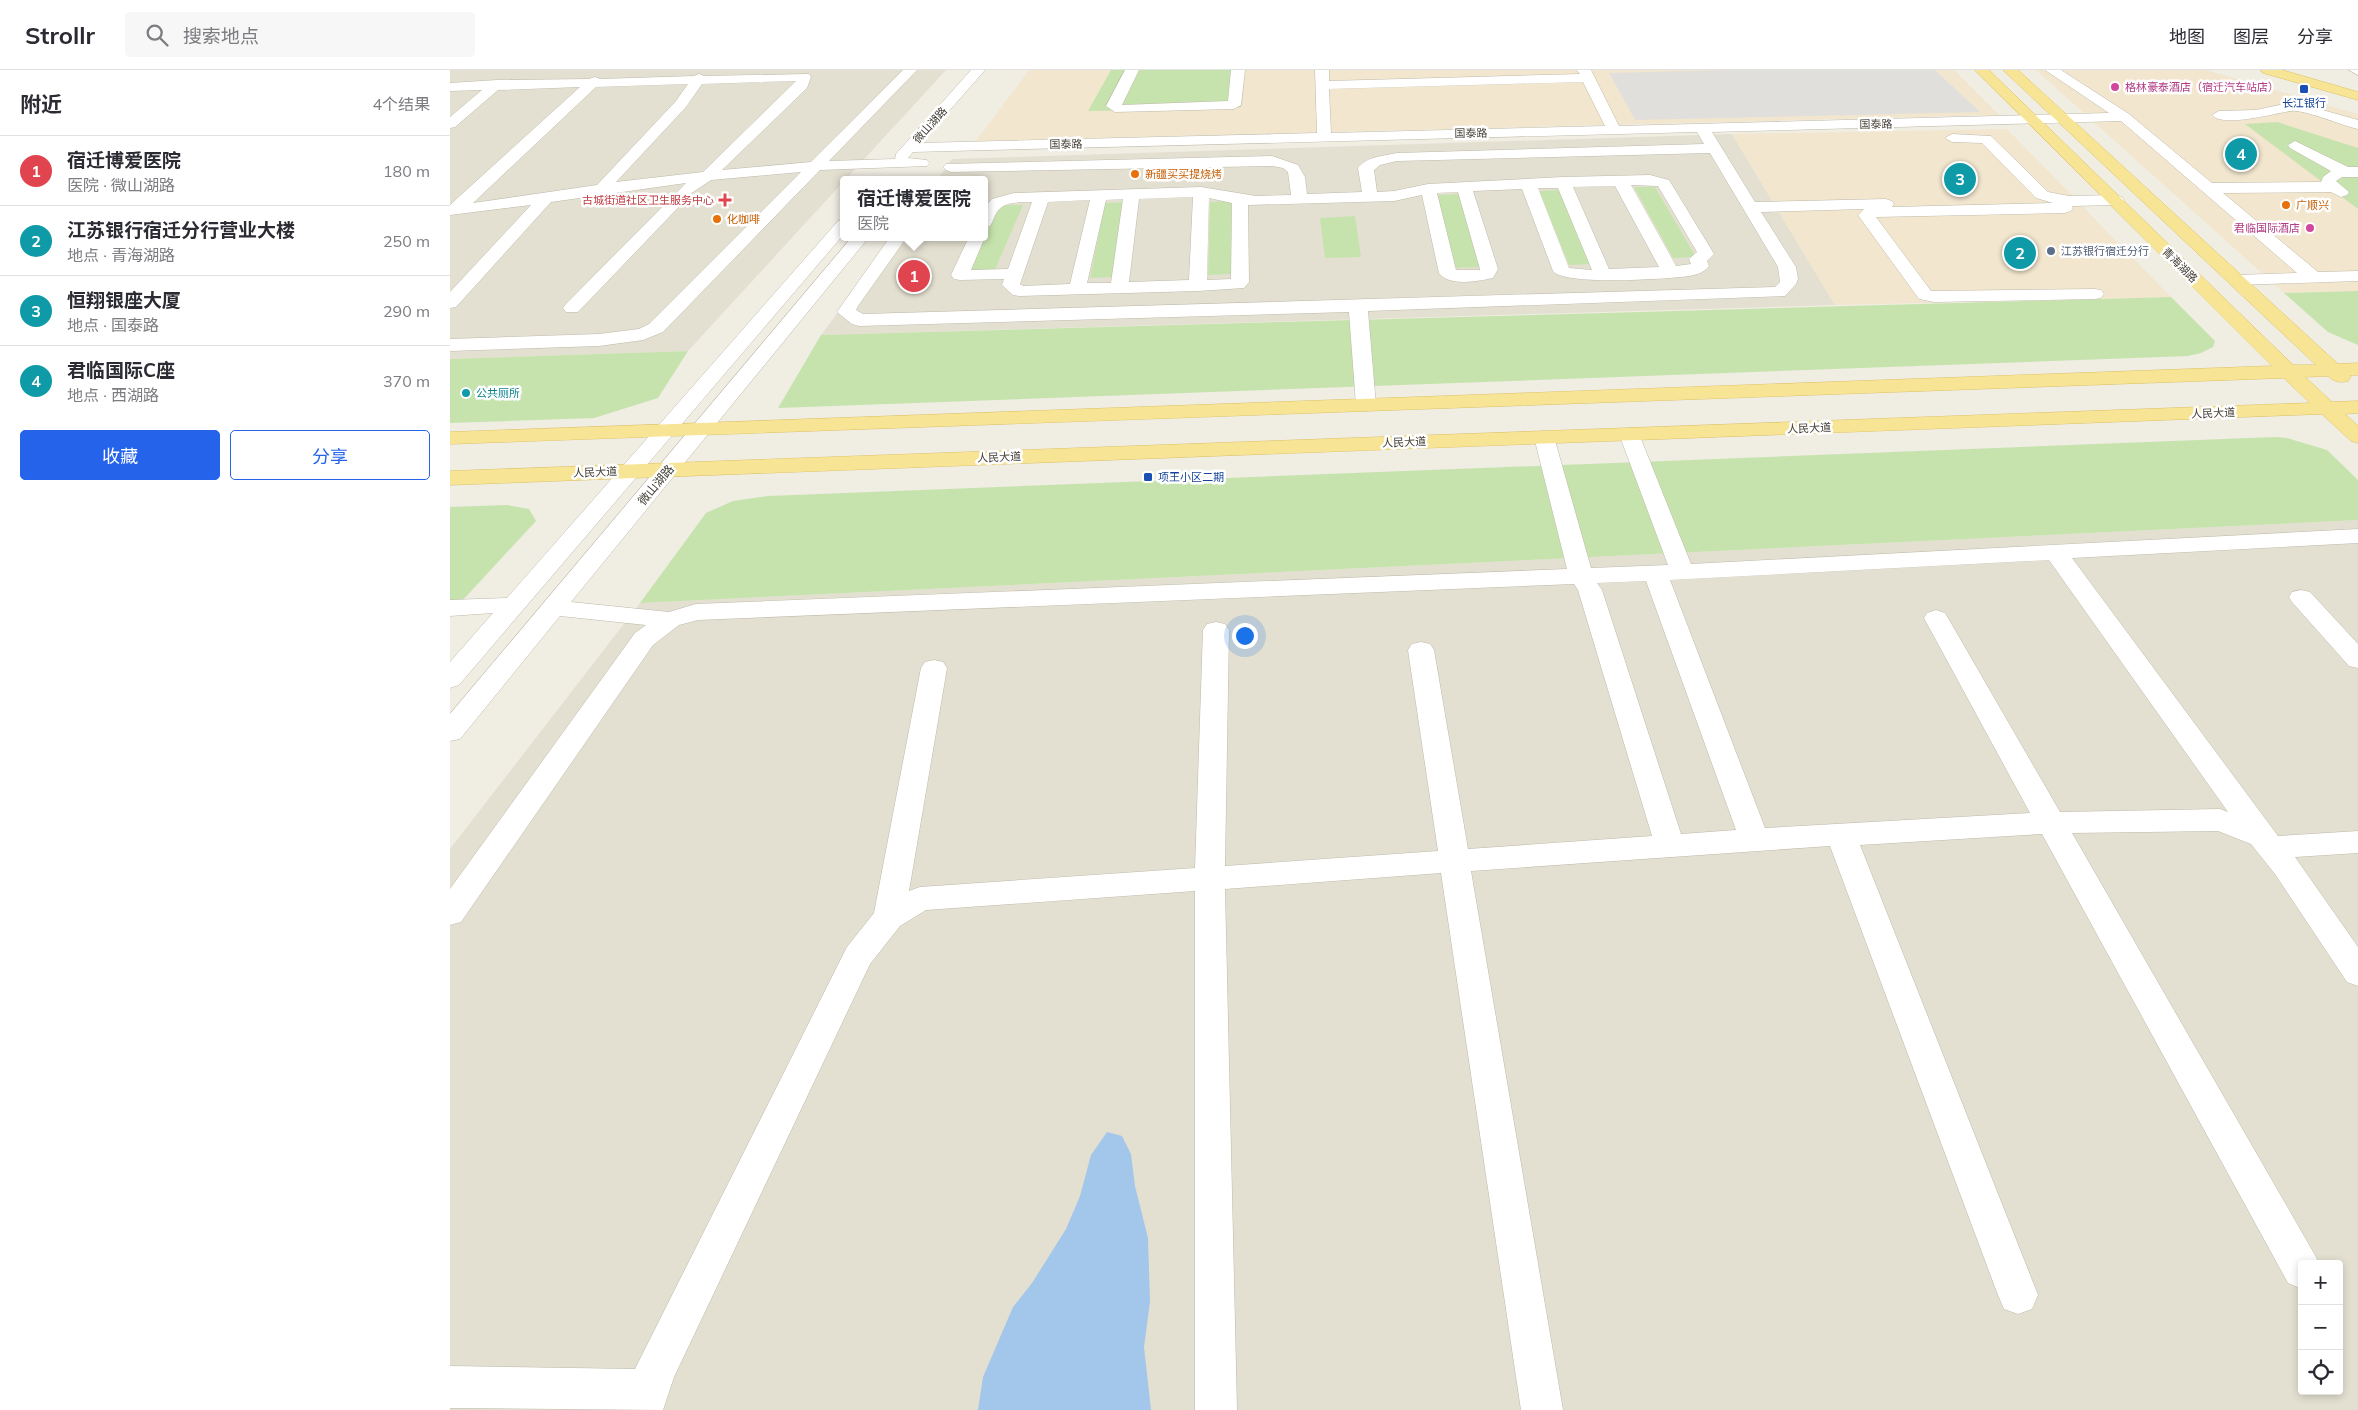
<!DOCTYPE html>
<html lang="zh">
<meta charset="utf-8">
<style>
:root{--surface:#fff;--page:#f7f7f7;--text:#2b2b33;--muted:#7c7c81;--line:#e1e1e2;--accent:#2563eb}
body{margin:0;font-family:Mulish,"Noto Sans SC",sans-serif;background:var(--page);color:var(--text)}
.controls{position:absolute;right:15px;bottom:15px;display:grid;overflow:hidden;border-radius:5px;box-shadow:0 2px 8px #0003}
.controls button{width:45px;height:45px;display:grid;place-items:center;padding:0;border:0;border-bottom:1px solid var(--line);background:var(--surface);color:var(--text);font:25px sans-serif}
.you{position:absolute;left:794px;top:565px;width:18px;height:18px;margin:-12px;border:4px solid #fff;border-radius:50%;background:#1a73e8;box-shadow:0 0 0 8px #1a73e833}
.badge{display:grid;place-items:center;width:32px;height:32px;border-radius:50%;background:var(--accent);color:#fff;font-size:16px;font-weight:700}
.pin{position:absolute;translate:-50% -50%;border:2px solid #fff;box-shadow:0 1px 5px #0006}
.popup{position:absolute;left:390px;top:106px;width:148px;height:65px;box-sizing:border-box;display:grid;place-content:center;border-radius:5px;background:var(--surface);filter:drop-shadow(0 1px 4px #0005);font-size:16px;white-space:nowrap;color:var(--muted)}
.popup b{font-size:19px;color:var(--text)}
.popup::after{content:'';position:absolute;left:50%;top:100%;margin-left:-10px;border:10px solid transparent;border-top-color:var(--surface)}
.list{margin:0;padding:0;list-style:none}
h2{display:flex;justify-content:space-between;align-items:center;height:65px;margin:0;padding:0 20px;font-size:21px}
h2 small{font-size:16px;font-weight:400;color:var(--muted)}
.list li{display:grid;grid-template-columns:32px 1fr auto;gap:15px;align-items:center;box-sizing:border-box;height:70px;padding:0 20px;border-top:1px solid var(--line)}
.list b{display:block;font-size:19px;white-space:nowrap}
.list p{margin:0;font-size:16px;white-space:nowrap;color:var(--muted)}
.list em{font-size:16px;font-style:normal;color:var(--muted)}
.actions{display:flex;gap:10px;padding:15px 20px}
.actions a{flex:1;padding:11px 0;border:1px solid var(--accent);border-radius:5px;text-align:center;font-size:18px;color:var(--accent)}
.actions .main{background:var(--accent);color:#fff}
.icon{flex:none;width:28px;height:28px;fill:none;stroke:currentColor;stroke-width:2;stroke-linecap:round;stroke-linejoin:round}
.map{position:relative;flex:none;width:1908px;height:1340px;overflow:hidden}
header{display:flex;align-items:center;gap:30px;box-sizing:border-box;height:70px;padding:0 25px;background:var(--surface);border-bottom:1px solid var(--line)}
header strong{font-size:24px}
nav{display:flex;gap:28px;margin-inline-start:auto;font-size:18px}
.search{width:350px;height:45px;background:var(--page);display:flex;align-items:center;gap:12px;box-sizing:border-box;padding:0 18px;border-radius:5px;color:var(--muted);font-size:19px}
main{display:flex}
aside{flex:1;background:var(--surface)}
.map>svg:first-child{display:block}
.residential{fill:#e4e0d1;fill-rule:evenodd}
.commercial{fill:#f2e6ce}
.green{fill:#c6e3ae}
.parking{fill:#e1dfdb}
.water{fill:#a2c7eb}
.lines{fill:none;stroke-linecap:round;stroke-linejoin:round}
.minor-casing{stroke:#beb9a9;stroke-width:1}
.major-casing{stroke:#dbc266;stroke-width:1}
.minor{fill:#fff;fill-rule:evenodd}
.major{fill:#f8e495;fill-rule:evenodd}
.hotel-dot{fill:#d1479c;stroke:#fff;stroke-width:2}
.transit-dot{fill:#1a4fb4;stroke:#fff;stroke-width:2}
.food-dot{fill:#e8710a;stroke:#fff;stroke-width:2}
.health-dot{fill:#e0444e;stroke:#fff;stroke-width:2}
.service-dot{fill:#5c6f8a;stroke:#fff;stroke-width:2}
.culture-dot{fill:#0f9aa8;stroke:#fff;stroke-width:2}
.labels{text-anchor:middle;stroke-width:5;stroke-linejoin:round;paint-order:stroke}
.far-hotel-label{font-size:11px;fill:#b23c85;stroke:#fff;text-anchor:start}
.far-transit-label{font-size:11px;fill:#164399;stroke:#fff}
.far-street-label{font-size:11px;fill:#423d34;stroke:#fff}
.far-food-label{font-size:11px;fill:#c56008;stroke:#fff;text-anchor:start}
.far-health-label{font-size:11px;fill:#be3a42;stroke:#fff;text-anchor:end}
.far-service-label{font-size:11px;fill:#4e5e75;stroke:#fff;text-anchor:start}
.far-culture-label{font-size:11px;fill:#0d838f;stroke:#fff;text-anchor:start}
.street-label{font-size:12px;fill:#423d34;stroke:#fff}
</style>
<header>
<strong>Strollr</strong>
<div class="search"><svg class="icon" aria-label="search" viewBox="0 0 24 24"><circle cx="10" cy="10" r="6"/><path d="M15 15l6 6"/></svg>搜索地点</div>
<nav><a>地图</a><a>图层</a><a>分享</a></nav>
</header>
<main>
<aside>
<h2>附近<small>4个结果</small></h2>
<ul class="list">
<li><span class="badge" style="background:#e0444e">1</span><div><b>宿迁博爱医院</b><p>医院 · 微山湖路</p></div><em>180 m</em></li>
<li><span class="badge" style="background:#0f9aa8">2</span><div><b>江苏银行宿迁分行营业大楼</b><p>地点 · 青海湖路</p></div><em>250 m</em></li>
<li><span class="badge" style="background:#0f9aa8">3</span><div><b>恒翔银座大厦</b><p>地点 · 国泰路</p></div><em>290 m</em></li>
<li><span class="badge" style="background:#0f9aa8">4</span><div><b>君临国际C座</b><p>地点 · 西湖路</p></div><em>370 m</em></li>
</ul>
<div class="actions"><a class="main">收藏</a><a>分享</a></div>
</aside>
<div class="map">
<svg width="1908" height="1340" viewBox="0 0 1908 1340">
<rect width="100%" height="100%" fill="#f0ede3"/>
<path class="residential" d="M0,0H496L238,281L0,289Z
M1282,64L1385,235L371,265L444,167H534V110H487L502,89Z
M1908,450V1340H0V779L190,533ZM1852,1194H1889V1321H1852Z"/>
<path class="commercial" d="M579,0H1504L1549,45L526,71Z
M1586,0H1756L1908,44V221L1834,223Z
M1557,59L1721,227L1385,235L1282,64Z"/>
<path class="green" d="M661,0H795L792,34L791,37L779,39L638,41Z
M1827,52L1908,78V139L1795,54Z
M1184,117H1205L1246,187L1223,188Z
M1110,120L1142,194L1119,195L1089,121Z
M1011,124L1032,197L1005,198L987,125Z
M781,131V204L758,205L760,132Z
M676,132L663,207L640,208L655,133Z
M550,135H573L544,202H519Z
M905,146L911,187L875,188L870,148Z
M1908,221V275L1878,262L1834,223Z
M1721,227L1765,271L1763,277L1751,283L1738,286L328,338L371,265Z
M238,281L208,328L144,348L0,353V289Z
M1825,367L1837,368L1877,380L1908,410V450L190,533L256,443L283,431L318,426Z
M57,435L79,439L86,451L12,531H0V437Z"/>
<path class="parking" d="M1279,0H1485L1530,42L1185,50L1159,3Z"/>
<path class="water" d="M657,1062L672,1066L681,1084L685,1116L698,1168L700,1232L694,1277L701,1340H528L533,1307L563,1237L582,1213L616,1159L630,1126L641,1085Z"/>
<g class="lines">
<g class="minor-casing">
<path id="minor" d="M453,0H467L379,91L445,89L446,84L521,0H535L471,73L867,63L865,0H879V11L1130,4L1127,0H1141L1169,56L1659,43L1595,0H1611L1679,44L1762,113L1871,112L1873,107L1881,101L1840,78L1838,75L1845,71L1898,97H1908V107H1892L1886,111L1899,122L1897,125L1891,127L1881,122L1773,123L1868,202L1908,201V211L1787,215L1781,214L1778,210L1781,206L1787,205L1847,203L1671,51L1262,62L1305,132L1436,129L1442,131L1444,134L1442,137L1603,133L1586,128L1532,73L1502,72L1495,68L1502,64L1541,66L1598,122L1619,126L1666,125L1672,127L1674,130L1672,133L1666,135L1622,136L1623,138L1621,141L1615,143L1426,147L1481,221L1645,219L1651,220L1654,224L1651,228L1645,229L1484,232L1469,229L1408,145L1414,139L1311,142L1346,197L1348,209L1346,214L1335,226L918,241L926,335L923,339L916,341L909,339L906,335L899,242L409,256L402,254L387,242L440,167H457L408,236L406,240L413,244L1325,217L1330,212L1328,197L1260,83L947,91L930,95L924,100L927,122L944,121L978,114L1113,107L1200,105L1219,110L1264,184L1257,191L1259,196C1255,202 1246,205 1239,206C1218,209 1114,216 1103,201L1072,119L1023,121L1048,199L1043,208C1029,211 999,217 989,203L972,125L944,131L798,135L799,212L794,218L748,221L569,226L563,225L552,215L554,209L510,210L504,209L501,205L519,167H534V165L535,167L521,200L558,199L582,132C571,133 555,130 547,142C544,146 543,152 540,156L534,158V138L542,129L564,123L751,117L806,126L841,125L838,102L833,98L822,96L501,102L496,100L493,97L496,94L822,86L848,95L855,107L857,124L912,122L908,98C917,86 934,86 947,83L1254,74L1247,62L463,82L458,88L477,90L480,93L477,96L370,100L213,262L193,270L149,276L0,281V269L149,264L189,259L199,254L351,102L261,110L243,122L128,242H116L113,238L116,234L236,113L101,132L6,237L0,238V222L81,135L0,145V135L130,17L48,20L5,57L0,58V47L32,20L0,21V13L47,10L139,9L145,7L150,9L244,6L249,4L254,6L359,4L361,7L357,18L272,100L361,92ZM346,11L253,102L166,112L236,37L252,14ZM1133,12L1155,56L881,63L879,19ZM238,14L226,31L147,115L23,133L146,17ZM1181,115L1208,116L1247,182L1239,189L1241,194L1226,196ZM1165,116L1209,197L1159,199L1123,117ZM1088,118H1108L1142,200L1119,198ZM1008,122L1030,199V200H1006L987,123ZM743,127L739,210L679,212L689,129ZM759,128L782,133L781,209L757,210ZM673,129L661,213H637L656,130ZM640,130L620,214L573,216L570,214L598,132Z
M675,0H689L672,35L778,31L781,0H795L791,35L784,39L665,42L656,36Z
M1899,0H1908V5Z
M1844,32L1908,50V59C1893,56 1854,39 1841,41C1826,43 1772,58 1762,45L1769,41L1806,40Z
M394,149V164L9,615L0,618V592L43,543L0,546V530L57,528L388,151Z
M402,167H419L121,532L219,542L246,534L1117,499L1084,367L1087,363L1094,361L1101,363L1104,367L1141,498L1218,495L1169,364L1172,360L1179,358L1186,360L1189,364L1241,494L1908,459V473L1622,488L1828,766L1908,761V783L1845,787L1908,877V916L1897,912L1825,804L1801,774L1768,761L1622,763L1866,1187L1869,1194H1852V1219L1838,1213L1592,764L1410,775L1588,1225L1582,1239L1568,1244L1554,1239L1548,1225L1380,776L1021,801L1113,1340H1071L991,803L775,819L787,1340H745V821L476,840L450,856L420,894L224,1307L213,1340L0,1338V1296L185,1299L397,877L424,843L471,598L475,592L484,590L493,592L497,598L459,821L470,817L745,798L753,560L757,554L766,552L775,554L779,560L775,796L988,781L958,580L962,574L971,572L980,574L984,580L1018,779L1202,766L1128,520L1124,514L248,550L229,555L203,575L11,852L0,855V819L185,563L196,555L110,546L10,669L0,671V644ZM1599,490L1778,742L1770,739L1610,742L1498,548L1495,543L1486,540L1477,543L1474,548L1580,743L1315,758L1220,510ZM1196,511L1286,760L1231,764L1152,520L1147,513Z
M1851,520L1860,522L1908,574V598L1899,596L1842,532L1839,527L1842,522Z"/>
</g>
<g class="major-casing">
<path id="major" d="M1525,0H1539L1843,295H1866L1553,0H1568L1888,294L1908,293V305H1900L1901,307L1898,311C1889,313 1885,312 1878,306L1855,307L1882,332L1908,331V343L1895,344L1908,356V373L1901,371L1872,344L0,415V401L1860,333L1834,308L0,374V362L1822,296Z
M1811,0H1832L1908,22V30L1813,3Z"/>
</g>
<use href="#minor" class="minor"/>
<use href="#major" class="major"/>
</g>
<g class="hotel-dot">
<circle cx="1665" cy="17" r="5"/>
<circle cx="1860" cy="158" r="5"/>
</g>
<g class="transit-dot">
<rect x="1849" y="14" width="10" height="10" rx="2.5"/>
<rect x="693" y="402" width="10" height="10" rx="2.5"/>
</g>
<g class="food-dot">
<circle cx="685" cy="104" r="5"/>
<circle cx="1836" cy="135" r="5"/>
<circle cx="267" cy="149" r="5"/>
</g>
<path class="health-dot" d="M272.5 122.5h5v5h5v5h-5v5h-5v-5h-5v-5h5z"/>
<circle class="service-dot" cx="1601" cy="181" r="5"/>
<circle class="culture-dot" cx="16" cy="323" r="5"/>
<g class="labels">
<g class="far-hotel-label">
<text x="1675" y="21">格林豪泰酒店（宿迁汽车站店）</text>
<text x="1850" y="162" text-anchor="end">君临国际酒店</text>
</g>
<g class="far-transit-label">
<text x="1854" y="37">长江银行</text>
<text x="708" y="411" text-anchor="start">项王小区二期</text>
</g>
<g class="far-street-label">
<text transform="translate(1426 54) rotate(-1)" y="4">国泰路</text>
<text transform="translate(480 55) rotate(-48)" y="4">微山湖路</text>
<text transform="translate(1021 63) rotate(-1)" y="4">国泰路</text>
<text transform="translate(616 74) rotate(-1)" y="4">国泰路</text>
<text transform="translate(1730 195) rotate(45)" y="4">青海湖路</text>
<text transform="translate(1763 343) rotate(-2)" y="4">人民大道</text>
<text transform="translate(1359 358) rotate(-2)" y="4">人民大道</text>
<text transform="translate(954 372) rotate(-2)" y="4">人民大道</text>
<text transform="translate(549 387) rotate(-2)" y="4">人民大道</text>
<text transform="translate(145 402) rotate(-2)" y="4">人民大道</text>
</g>
<g class="far-food-label">
<text x="695" y="108">新疆买买提烧烤</text>
<text x="1846" y="139">广顺兴</text>
<text x="277" y="153">化咖啡</text>
</g>
<g class="far-health-label">
<text x="264" y="134">古城街道社区卫生服务中心</text>
</g>
<g class="far-service-label">
<text x="1611" y="185">江苏银行宿迁分行</text>
</g>
<g class="far-culture-label">
<text x="26" y="327">公共厕所</text>
</g>
<g class="street-label">
<text transform="translate(206 415) rotate(-50)" y="4">微山湖路</text>
</g>
</g>
</svg>
<div class="controls">
<button>+</button>
<button>−</button>
<button><svg class="icon" aria-label="locate" viewBox="0 0 24 24"><circle cx="12" cy="12" r="6"/><path d="M12 2v4M12 18v4M2 12h4M18 12h4"/></svg></button>
</div>
<div class="you"></div>
<div class="pin badge" style="left:464px;top:206px;background:#e0444e">1</div>
<div class="popup"><b>宿迁博爱医院</b>医院</div>
<div class="pin badge" style="left:1570px;top:183px;background:#0f9aa8">2</div>
<div class="pin badge" style="left:1510px;top:109px;background:#0f9aa8">3</div>
<div class="pin badge" style="left:1791px;top:84px;background:#0f9aa8">4</div>
</div>
</main>
